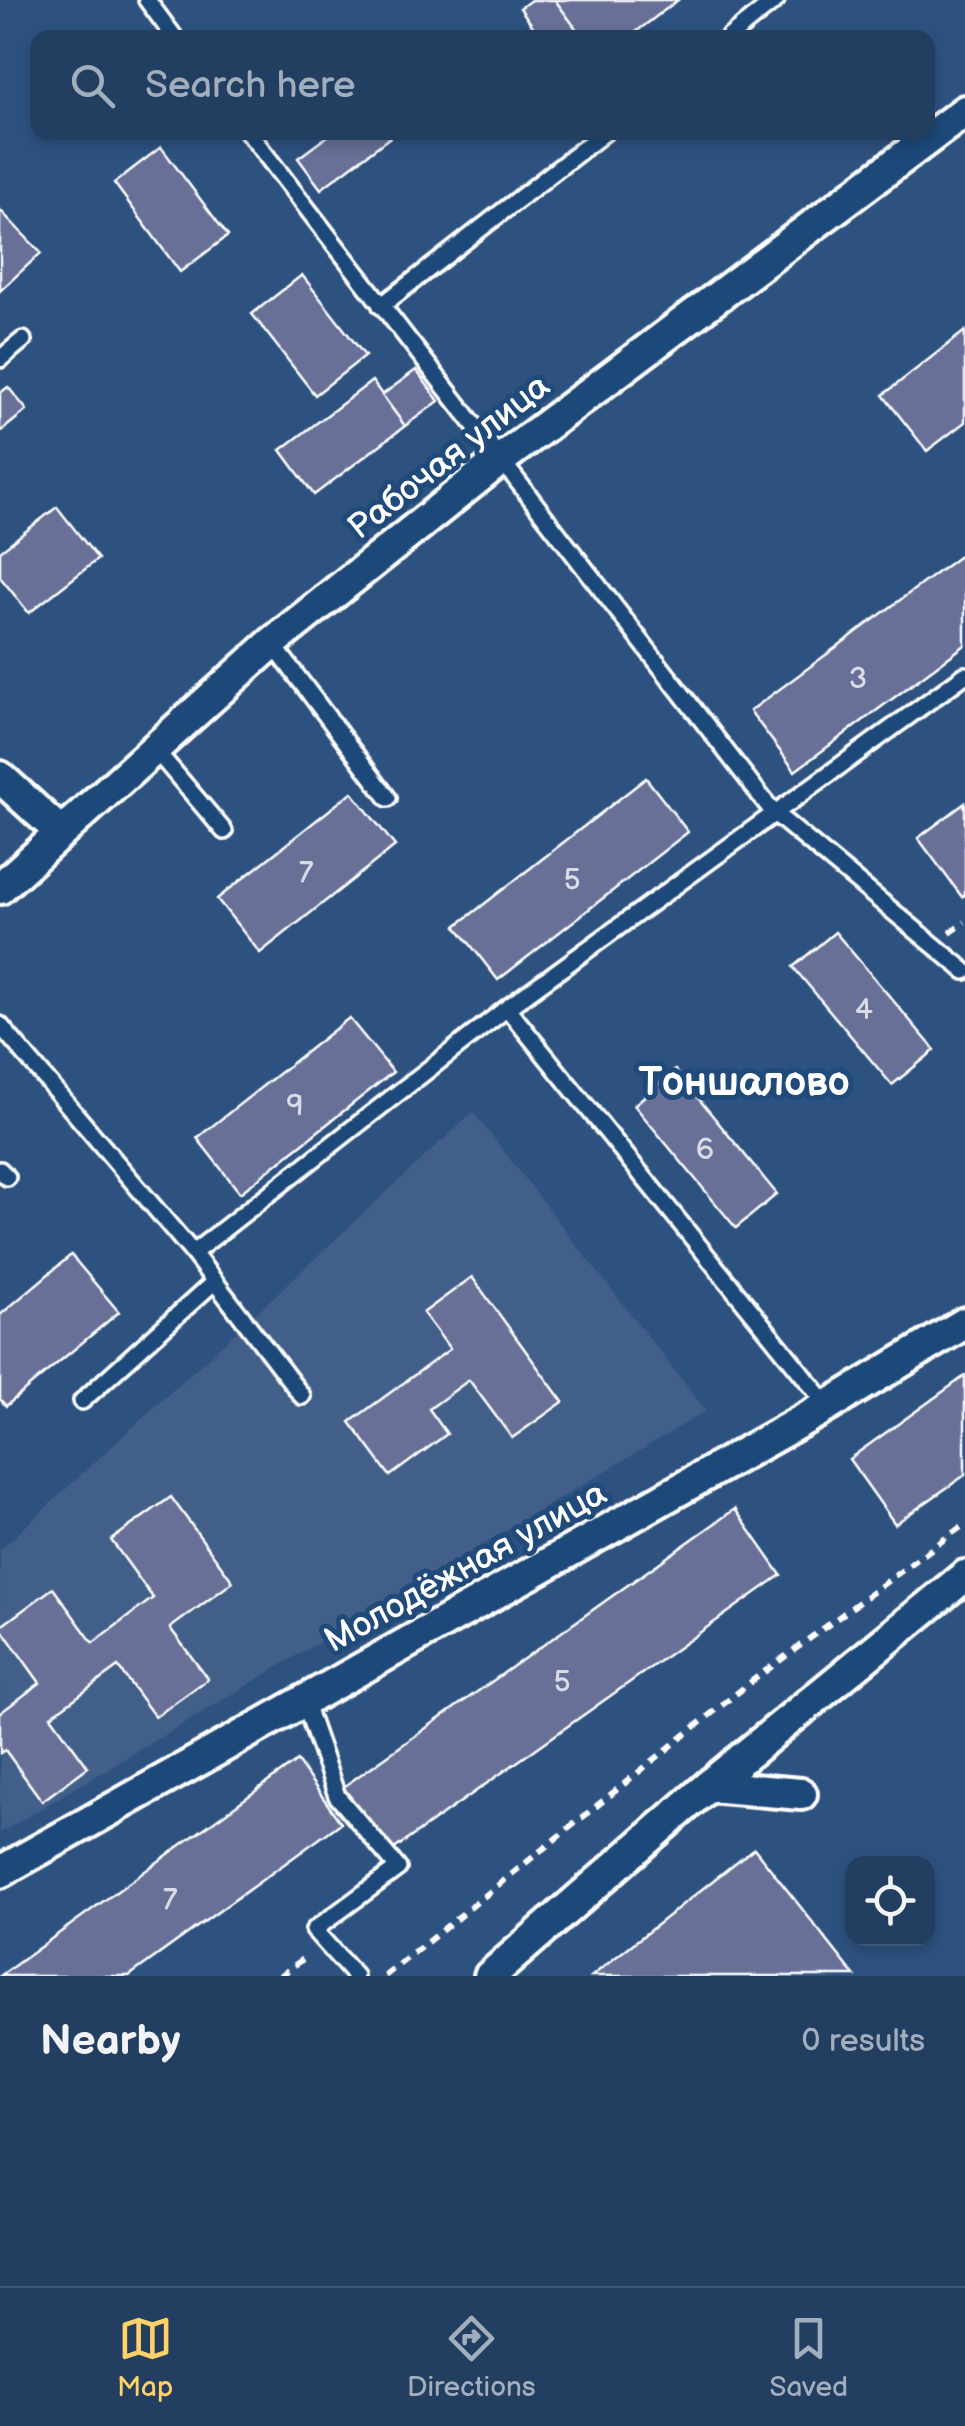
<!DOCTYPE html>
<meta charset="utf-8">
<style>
:root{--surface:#223e60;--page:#2e4969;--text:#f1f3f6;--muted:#a2aebd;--line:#3f5775;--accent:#ffd166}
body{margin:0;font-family:"Balsamiq Sans",sans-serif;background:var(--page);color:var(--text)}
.controls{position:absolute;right:30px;bottom:30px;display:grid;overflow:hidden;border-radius:20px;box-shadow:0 5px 15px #0003}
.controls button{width:90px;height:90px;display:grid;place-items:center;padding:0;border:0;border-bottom:2px solid var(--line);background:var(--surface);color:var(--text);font:50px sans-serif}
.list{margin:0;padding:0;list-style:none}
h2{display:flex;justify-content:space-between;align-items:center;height:130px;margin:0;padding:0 40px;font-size:42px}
h2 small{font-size:32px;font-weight:400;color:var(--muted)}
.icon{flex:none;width:55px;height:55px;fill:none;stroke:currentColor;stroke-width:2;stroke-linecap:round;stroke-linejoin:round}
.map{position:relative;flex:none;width:965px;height:1976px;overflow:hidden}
.search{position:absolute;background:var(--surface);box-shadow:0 5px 15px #0003;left:30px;right:30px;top:30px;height:110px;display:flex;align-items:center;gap:25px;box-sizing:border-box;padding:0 35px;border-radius:20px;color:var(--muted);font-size:38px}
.sheet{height:310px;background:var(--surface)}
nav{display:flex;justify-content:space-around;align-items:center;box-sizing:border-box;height:140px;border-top:2px solid var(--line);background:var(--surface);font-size:28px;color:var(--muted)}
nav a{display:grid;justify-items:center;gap:5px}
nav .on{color:var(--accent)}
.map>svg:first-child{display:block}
.built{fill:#435e89}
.building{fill:#687097;stroke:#fff;stroke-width:2.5}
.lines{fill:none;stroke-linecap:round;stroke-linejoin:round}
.service-casing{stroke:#fff;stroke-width:22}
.minor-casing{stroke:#fff;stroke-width:38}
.path{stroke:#fff;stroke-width:6;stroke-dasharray:10 8;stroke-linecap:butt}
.service{stroke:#1f4a7a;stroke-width:15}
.minor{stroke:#1f4a7a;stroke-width:30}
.labels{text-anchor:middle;stroke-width:10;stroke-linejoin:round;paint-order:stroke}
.number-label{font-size:30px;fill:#d9dbe5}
.street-label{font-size:35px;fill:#fff;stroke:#1f4a7a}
.quarter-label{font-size:40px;font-weight:bold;fill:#fff;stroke:#1f4a7a}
</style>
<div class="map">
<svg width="965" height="1976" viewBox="0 0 965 1976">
<rect width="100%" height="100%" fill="#2e5280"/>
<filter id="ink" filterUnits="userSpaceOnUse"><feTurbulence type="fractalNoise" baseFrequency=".01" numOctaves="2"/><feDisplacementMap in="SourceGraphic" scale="20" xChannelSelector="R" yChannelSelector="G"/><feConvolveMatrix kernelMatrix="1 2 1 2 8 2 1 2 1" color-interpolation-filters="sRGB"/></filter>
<g filter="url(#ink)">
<path class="built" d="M473,1112L706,1411L0,1833V1550Z"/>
<path class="building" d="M531,0H555L583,38H541L520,8Z
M555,0H678L628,38H583Z
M333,132H397L321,189L298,158Z
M161,147L228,236L180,272L114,183Z
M0,210L41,253L0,291Z
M302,275L365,356L315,395L252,314Z
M965,331V422L927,451L883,395Z
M416,370L439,401L405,426L382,395Z
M372,381L405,426L314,495L281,450Z
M8,387L27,410L0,432V393Z
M57,507L98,559L29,613L0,577V551Z
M965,552V645L795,771L750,711Z
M646,778L688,832L498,980L456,926Z
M352,792L395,846L260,953L217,899Z
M965,803V895L962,897L918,838Z
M835,932L935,1050L892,1085L793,967Z
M349,1018L393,1072L240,1193L197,1138Z
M675,1070L777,1194L736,1228L634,1105Z
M71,1255L119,1312L6,1406L0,1399V1315Z
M472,1277L563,1402L512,1438L469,1380L429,1409L447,1434L390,1476L350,1422L450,1349L423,1313Z
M965,1376V1475L895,1524L849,1459Z
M171,1497L233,1582L170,1628L208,1679L155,1717L118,1667L51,1716L88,1767L42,1801L5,1750L0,1753V1713L40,1683L0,1627L53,1588L93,1643L153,1598L111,1540Z
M735,1509L781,1575L390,1852L343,1787Z
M297,1761L341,1823L129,1976H0Z
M754,1848L855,1976H592Z"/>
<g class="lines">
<g class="service-casing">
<path id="service" d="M147,0L175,38
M728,38L776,0
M248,132L773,812L965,971
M381,306L605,132
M0,359L23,340
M272,643L388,798
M153,747L224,831
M507,1008L965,675
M0,1025L193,1253L507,1008L828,1406
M0,1170L7,1177
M193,1253L302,1396
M82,1401L214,1282
M304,1701L337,1796L398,1868L314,1930L355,1976"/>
</g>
<g class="minor-casing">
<path id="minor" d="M0,777L60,832
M0,888L272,643L499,461L965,111
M708,1786L801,1794
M0,1872L828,1406L965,1323
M490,1976L708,1786L965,1576"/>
</g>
<path class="path" d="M950,933L965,922
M280,1976L307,1956
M385,1976L752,1681L965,1524"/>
<use href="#service" class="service"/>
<use href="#minor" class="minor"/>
</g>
</g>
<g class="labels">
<g class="number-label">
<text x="858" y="688">3</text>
<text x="306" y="882">7</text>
<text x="572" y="889">5</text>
<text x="864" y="1019">4</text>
<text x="295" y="1115">9</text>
<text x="705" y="1159">6</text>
<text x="562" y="1691">5</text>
<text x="170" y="1909">7</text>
</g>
<g class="street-label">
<text transform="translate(448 456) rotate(-38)" y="12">Рабочая улица</text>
<text transform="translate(465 1566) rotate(-29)" y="12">Молодёжная улица</text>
</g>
<g class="quarter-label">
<text x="744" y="1095">Тоншалово</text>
</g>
</g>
</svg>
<div class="controls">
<button><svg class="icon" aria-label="locate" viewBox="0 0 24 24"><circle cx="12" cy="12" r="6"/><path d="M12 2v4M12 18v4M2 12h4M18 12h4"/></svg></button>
</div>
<div class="search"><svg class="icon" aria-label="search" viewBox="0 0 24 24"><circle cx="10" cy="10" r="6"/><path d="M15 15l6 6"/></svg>Search here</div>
</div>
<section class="sheet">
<h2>Nearby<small>0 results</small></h2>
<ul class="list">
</ul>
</section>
<nav>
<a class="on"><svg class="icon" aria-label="map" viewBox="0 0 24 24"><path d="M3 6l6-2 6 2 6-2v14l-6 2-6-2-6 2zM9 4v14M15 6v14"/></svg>Map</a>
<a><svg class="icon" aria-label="directions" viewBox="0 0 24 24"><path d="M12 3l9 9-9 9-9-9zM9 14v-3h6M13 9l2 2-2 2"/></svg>Directions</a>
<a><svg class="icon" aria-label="saved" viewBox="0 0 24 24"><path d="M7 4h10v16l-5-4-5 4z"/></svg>Saved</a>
</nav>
